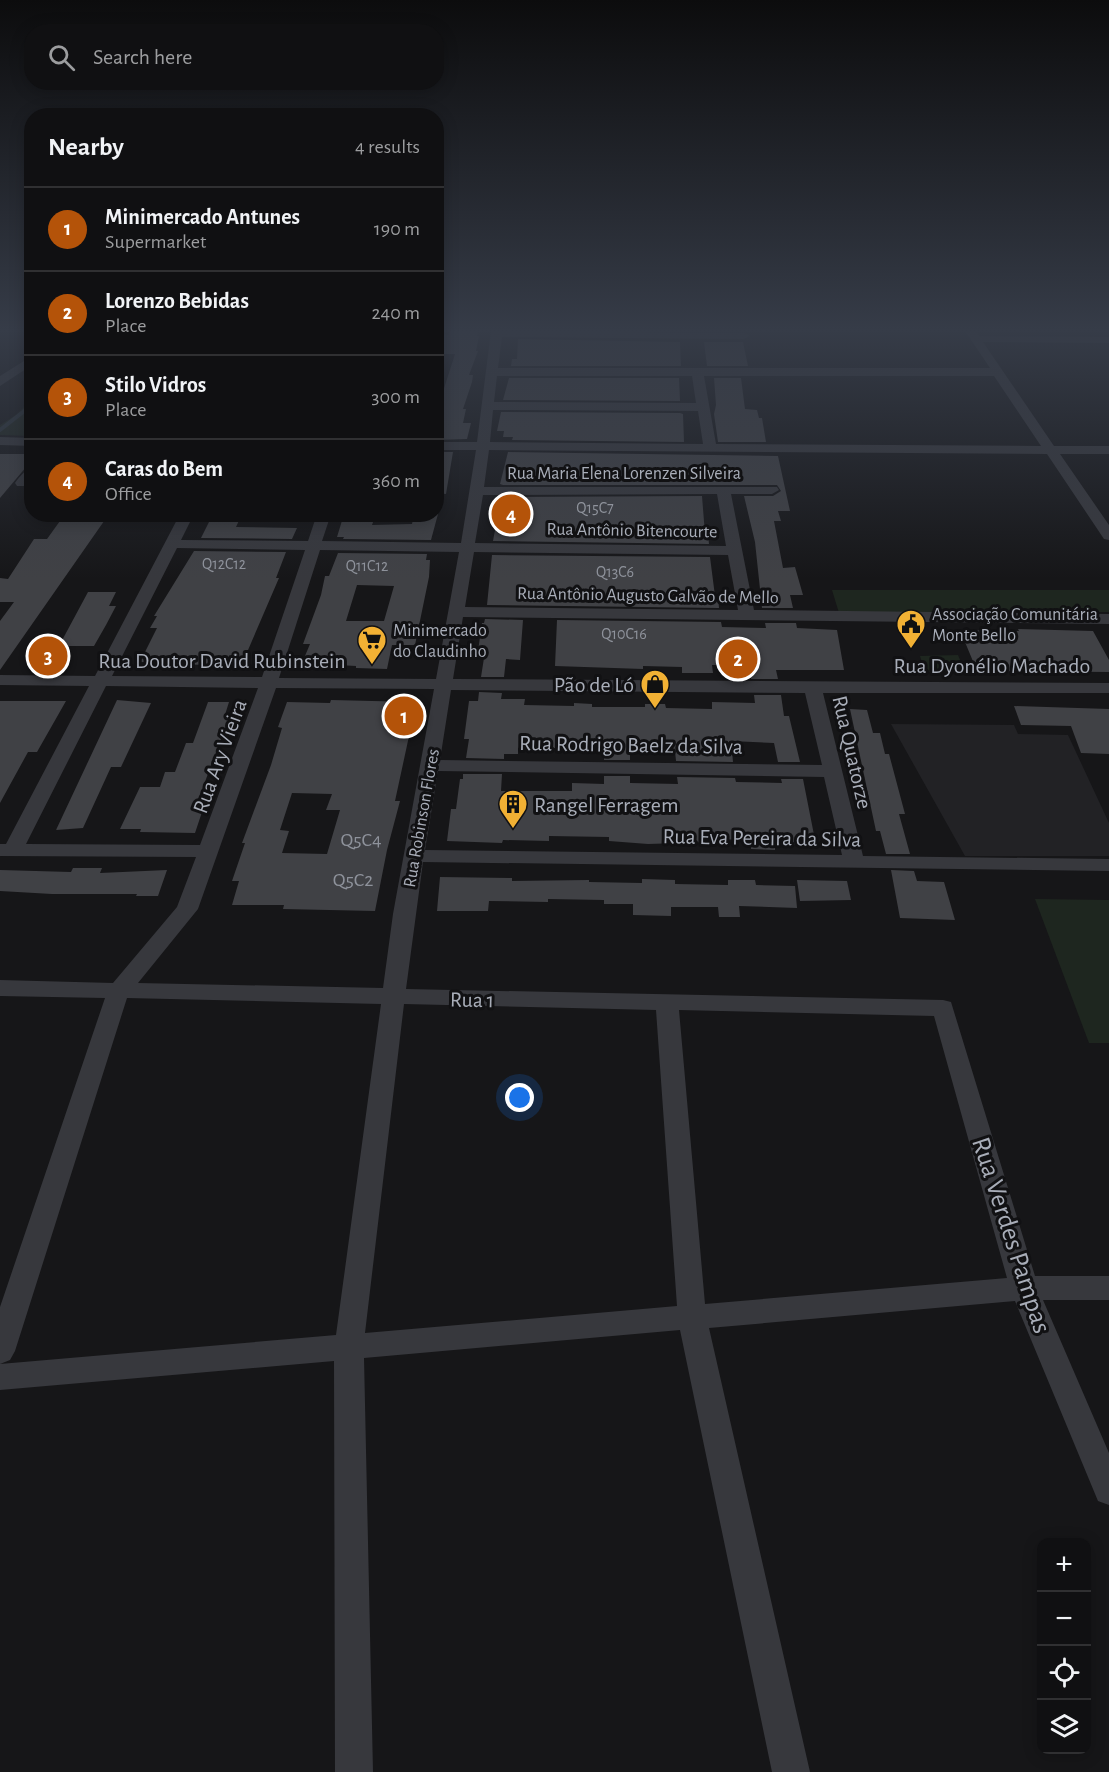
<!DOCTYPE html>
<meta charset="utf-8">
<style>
:root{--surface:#101012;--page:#19191b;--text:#f1f3f6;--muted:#9c9d9f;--line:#303032;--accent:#b45309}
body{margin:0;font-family:"Alegreya Sans",sans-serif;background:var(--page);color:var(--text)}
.controls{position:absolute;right:18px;bottom:18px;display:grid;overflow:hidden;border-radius:12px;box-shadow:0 3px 15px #0003}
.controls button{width:54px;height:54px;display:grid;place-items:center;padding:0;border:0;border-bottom:2px solid var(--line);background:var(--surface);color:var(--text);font:30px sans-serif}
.you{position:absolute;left:520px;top:1098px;width:21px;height:21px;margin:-15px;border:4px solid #fff;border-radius:50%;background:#1a73e8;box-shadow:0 0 0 9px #1a73e833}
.badge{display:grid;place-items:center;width:39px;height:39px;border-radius:50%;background:var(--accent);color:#fff;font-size:20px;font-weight:700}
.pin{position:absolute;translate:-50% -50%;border:3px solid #fff;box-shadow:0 2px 6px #0006}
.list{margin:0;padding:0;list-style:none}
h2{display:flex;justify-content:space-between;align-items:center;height:78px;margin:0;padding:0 24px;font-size:26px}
h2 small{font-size:20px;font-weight:400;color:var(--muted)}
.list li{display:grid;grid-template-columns:39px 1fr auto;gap:18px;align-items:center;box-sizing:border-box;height:84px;padding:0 24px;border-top:2px solid var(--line)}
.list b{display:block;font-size:22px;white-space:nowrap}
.list p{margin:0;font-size:20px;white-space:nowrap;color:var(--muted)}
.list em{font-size:20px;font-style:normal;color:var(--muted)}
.icon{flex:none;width:33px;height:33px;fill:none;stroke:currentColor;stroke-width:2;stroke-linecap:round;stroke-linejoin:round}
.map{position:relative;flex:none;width:1109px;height:1772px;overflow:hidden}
.search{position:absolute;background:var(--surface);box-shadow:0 3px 15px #0003;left:24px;top:24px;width:420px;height:66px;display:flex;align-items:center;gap:15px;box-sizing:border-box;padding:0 21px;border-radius:24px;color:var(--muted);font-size:22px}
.panel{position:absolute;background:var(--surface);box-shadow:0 3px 15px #0003;left:24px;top:108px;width:420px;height:414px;border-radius:24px}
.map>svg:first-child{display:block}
.built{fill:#222225}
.green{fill:#1e261f}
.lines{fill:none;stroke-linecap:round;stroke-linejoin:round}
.stream{stroke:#2c353c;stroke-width:4}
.building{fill:#404145;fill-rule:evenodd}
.minor{fill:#37383d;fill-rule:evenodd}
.labels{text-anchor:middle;stroke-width:6;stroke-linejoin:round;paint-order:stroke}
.far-number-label{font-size:16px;fill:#8e929b}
.far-street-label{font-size:18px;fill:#a8adb8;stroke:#111113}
.far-poi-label{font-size:18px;fill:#a8adb8;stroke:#111113;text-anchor:start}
.number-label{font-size:20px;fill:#8e929b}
.street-label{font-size:22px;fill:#a8adb8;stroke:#111113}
.poi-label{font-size:22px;fill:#a8adb8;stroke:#111113;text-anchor:end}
.near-street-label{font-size:27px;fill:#a8adb8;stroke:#111113}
</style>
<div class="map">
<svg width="1109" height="1772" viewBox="0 0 1109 1772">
<rect width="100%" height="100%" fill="#161618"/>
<path class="built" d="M891,724L1014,725L1018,734L1068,735L1109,823V856H965Z"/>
<path class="green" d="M31,402V436L0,435V425L16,415L26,405H29Z
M832,590H1109V612L839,613Z
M958,655L965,672H925L920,656Z
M1035,899L1109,900V1043H1089Z"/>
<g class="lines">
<path class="stream" d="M0,430L32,405"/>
</g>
<path class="building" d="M450,331H478L477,336H479L476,351H478L469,375H473L472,382L463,409H466L463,423H471L467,439L436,440V401H440L455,354H436V335H449Z
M518,339L680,342L681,366H511L512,359H517Z
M704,342H743L748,366H707Z
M509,378H679L680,401L503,400Z
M714,378H741L745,409L757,410L759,418H762L766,442H718L714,414L716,405Z
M501,412L680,413L683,414L684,442L512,440L513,437H503L504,431H497Z
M436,452H453L446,494L436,493Z
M508,452L778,456L790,511H778L781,521H774L783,568L795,567L803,595H790L793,608H762L755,542L744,496H773L781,491L777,485H503L500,484Z
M0,454H32V460L0,498Z
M702,496L705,534H708L709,544L493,541L501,497Z
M65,514H109L0,670V621L14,602H0V578L8,579L34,539H47Z
M213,514H242L236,527L297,528L292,539L201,538Z
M344,514H376L372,525L412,524L414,514H438L431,540L343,539L344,537H337Z
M194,551L286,552L276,578H279L242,664L175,665V662H140L157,628H150L157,616H154Z
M338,553L427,554L426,560H430L429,577L415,645H392L387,669L356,668V666L302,663L310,644H303L321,595L325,576H329ZM357,585L394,586L384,621H346Z
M492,555L710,557L715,596H718L719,608L487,605Z
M88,592H116L109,606H116L106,625L94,646H59Z
M485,619L523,620L520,660L506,659L504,677H481L484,658H477L482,623H484Z
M557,620L721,622L722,627L766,628L765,623H796L797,628L837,630L844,670H776L778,679H751L750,665H712L713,673H682V667L643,666V669L555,666Z
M1018,629L1093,631L1109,660V672L977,671L960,630L1019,631Z
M479,692L502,693L501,699H525L524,705L574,706V703L592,704V707H645V704H665L666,708L712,709V702L755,703L754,695H781L784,716H789L800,762H778L774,743L731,741L733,762L676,761L675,751L630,750V760H604V749L554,748H518V754H504V759L466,758L469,739H464L469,701H478Z
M117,700L151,703L121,767H111L83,828L56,830Z
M331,700L414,702L412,713H414L395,801H400L387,850L375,911L283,909L284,905H232L239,881H232L245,843H242L271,765L282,728L278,727L287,702L330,703ZM292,793L332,794L326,810H340L327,854L282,853L289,831L280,830Z
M0,701H66L37,752H28L0,803Z
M208,702H229L224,718H229L197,803H205L195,833L140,832L141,829H120L140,787H160L165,772H175L186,743H193Z
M1014,706L1109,709V754L1081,753L1071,726L1021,725Z
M850,709L867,710L873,733H880L885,754H889L905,814H899L910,854H886L880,831H876Z
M463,774H502L501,791H572V783L604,784V776H630V783L678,784L677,777L735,778L736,782L782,783L781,779H803L816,845L775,844V850L751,849V840L710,839V842L648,844L609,841V837L549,836V841L503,840L502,843L447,841L451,809H456L460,779H463Z
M73,868H102L100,873L167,870L158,896H136L137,894H52L0,891V870L71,872Z
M891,870L914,871L917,881L944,882L955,920L900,918Z
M440,877L512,878V881L589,880V882L642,883V879L675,880V884L728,885V880H755L756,885L795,886L797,908L739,906L740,917H719L718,907H671V916L633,915V904H604V900L548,899V902L489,901L488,911H437Z
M797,880L847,881L851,900L800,901Z"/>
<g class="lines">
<path class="minor" d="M491,331L744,333L750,336L744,339L502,337L498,368H990L965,331H976L979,336L1109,337V343L983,342L1054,446H1109V454H1060L1109,525V540L1104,539L1047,454L489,450L484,487H777L779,490L772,494H731L754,610L1109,614V624L463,617L453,679L1109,683V693H823L863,856L1109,859V871L423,862L406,989L943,1000L951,1002L1035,1276H1109V1300H1043L1109,1453V1505L1098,1501L1015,1301L709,1328L810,1772H772L680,1330L364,1358L373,1772H335L334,1361L0,1390V1364L336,1335L381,1004L127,998L15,1351L10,1360L0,1364V1307L105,998L0,996V980L113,983L177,907L196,857L0,856V844H6L89,686L0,685V675L95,676L180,514H194L181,540L308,541L317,514H331L322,541L461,543L476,450H436V442H477ZM497,376H692L696,403L494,402ZM704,376H994L1041,446L716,444ZM493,410L698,411L703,444L490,442ZM717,494L726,546L475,543L483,495ZM177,548L305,550L262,677L112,676ZM320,550L459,552L436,679L279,678ZM474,552L728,555L738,610L465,607ZM106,686L258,688L200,845L26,844ZM276,688L434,689L393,914L383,988L138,983L198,909ZM451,690L805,693L822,765L440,760ZM438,771L824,777L842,855L425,850ZM404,1004L656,1010L677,1306L365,1333ZM679,1010L934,1016L1007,1278L705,1304Z
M32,356V365L0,386V376Z
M0,437L32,438V446L0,445Z
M32,468V481L27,486H17L15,483C19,477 25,470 32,468Z"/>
</g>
<linearGradient id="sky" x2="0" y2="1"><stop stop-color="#0c0c0d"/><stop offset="0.57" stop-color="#363c48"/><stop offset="1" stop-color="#363c48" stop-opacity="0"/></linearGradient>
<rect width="1109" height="579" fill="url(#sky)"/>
<defs>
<g id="civic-pin" transform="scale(1.5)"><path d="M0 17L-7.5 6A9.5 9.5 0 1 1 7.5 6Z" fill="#f2b134" stroke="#111113"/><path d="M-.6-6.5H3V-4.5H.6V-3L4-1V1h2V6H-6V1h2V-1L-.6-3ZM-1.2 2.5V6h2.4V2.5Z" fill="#111"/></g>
<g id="supermarket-pin" transform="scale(1.5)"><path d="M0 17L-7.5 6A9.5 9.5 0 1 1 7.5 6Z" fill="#f2b134" stroke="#111113"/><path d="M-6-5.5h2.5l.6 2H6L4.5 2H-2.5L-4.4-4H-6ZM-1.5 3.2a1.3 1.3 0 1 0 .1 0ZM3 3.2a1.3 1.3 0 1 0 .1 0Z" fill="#111"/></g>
<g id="shop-pin" transform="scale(1.5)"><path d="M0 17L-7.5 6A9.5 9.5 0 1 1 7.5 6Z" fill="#f2b134" stroke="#111113"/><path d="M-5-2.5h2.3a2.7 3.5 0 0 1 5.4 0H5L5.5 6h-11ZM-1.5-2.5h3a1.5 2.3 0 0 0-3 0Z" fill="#111"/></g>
<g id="building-pin" transform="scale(1.5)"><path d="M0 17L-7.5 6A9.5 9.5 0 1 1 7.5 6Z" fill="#f2b134" stroke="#111113"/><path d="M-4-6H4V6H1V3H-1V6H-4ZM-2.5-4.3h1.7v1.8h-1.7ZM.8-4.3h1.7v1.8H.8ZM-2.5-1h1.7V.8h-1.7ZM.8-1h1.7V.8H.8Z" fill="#111"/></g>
</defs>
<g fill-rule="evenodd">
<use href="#civic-pin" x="911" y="624"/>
<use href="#supermarket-pin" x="372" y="640"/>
<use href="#shop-pin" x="655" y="684"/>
<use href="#building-pin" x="513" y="804"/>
</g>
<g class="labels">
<g class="far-number-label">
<text x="595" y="513">Q15C7</text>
<text x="224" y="569">Q12C12</text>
<text x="367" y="571">Q11C12</text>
<text x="615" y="577">Q13C6</text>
<text x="624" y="639">Q10C16</text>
</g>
<g class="far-street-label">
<text x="624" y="479">Rua Maria Elena Lorenzen Silveira</text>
<text transform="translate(632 530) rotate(1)" y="6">Rua Antônio Bitencourte</text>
<text transform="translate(648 595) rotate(1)" y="6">Rua Antônio Augusto Galvão de Mello</text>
<text transform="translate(421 818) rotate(-80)" y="6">Rua Robinson Flores</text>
</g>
<g class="far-poi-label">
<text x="932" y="620">Associação Comunitária<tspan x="932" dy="21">Monte Bello</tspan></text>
<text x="393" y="636">Minimercado<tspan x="393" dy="21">do Claudinho</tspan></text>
</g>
<g class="number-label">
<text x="361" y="846">Q5C4</text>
<text x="353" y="886">Q5C2</text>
</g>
<g class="street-label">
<text x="222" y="668">Rua Doutor David Rubinstein</text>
<text x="992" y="673">Rua Dyonélio Machado</text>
<text transform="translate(631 744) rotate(1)" y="8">Rua Rodrigo Baelz da Silva</text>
<text transform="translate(853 752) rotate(77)" y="8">Rua Quatorze</text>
<text transform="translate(219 756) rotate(-70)" y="8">Rua Ary Vieira</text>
<text transform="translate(762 837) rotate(1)" y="8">Rua Eva Pereira da Silva</text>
<text transform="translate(472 999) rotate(1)" y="8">Rua 1</text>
</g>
<g class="poi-label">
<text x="634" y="692">Pão de Ló</text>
<text x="534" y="812" text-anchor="start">Rangel Ferragem</text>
</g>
<g class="near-street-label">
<text transform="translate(1012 1235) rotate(72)" y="9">Rua Verdes Pampas</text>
</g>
</g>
</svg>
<div class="controls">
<button>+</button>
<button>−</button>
<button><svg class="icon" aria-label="locate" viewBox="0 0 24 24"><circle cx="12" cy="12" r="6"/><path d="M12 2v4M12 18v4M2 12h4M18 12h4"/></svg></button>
<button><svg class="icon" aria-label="layers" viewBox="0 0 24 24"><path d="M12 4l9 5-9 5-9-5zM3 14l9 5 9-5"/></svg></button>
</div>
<div class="you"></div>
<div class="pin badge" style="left:404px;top:716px">1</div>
<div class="pin badge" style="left:738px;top:659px">2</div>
<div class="pin badge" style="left:48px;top:656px">3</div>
<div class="pin badge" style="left:511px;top:514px">4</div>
<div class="search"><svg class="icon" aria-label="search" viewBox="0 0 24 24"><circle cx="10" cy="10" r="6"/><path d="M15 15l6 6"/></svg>Search here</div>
<section class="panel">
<h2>Nearby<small>4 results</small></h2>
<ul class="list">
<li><span class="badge">1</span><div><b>Minimercado Antunes</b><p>Supermarket</p></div><em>190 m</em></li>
<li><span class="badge">2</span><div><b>Lorenzo Bebidas</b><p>Place</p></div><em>240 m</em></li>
<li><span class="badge">3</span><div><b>Stilo Vidros</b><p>Place</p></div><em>300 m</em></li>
<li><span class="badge">4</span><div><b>Caras do Bem</b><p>Office</p></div><em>360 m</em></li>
</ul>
</section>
</div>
